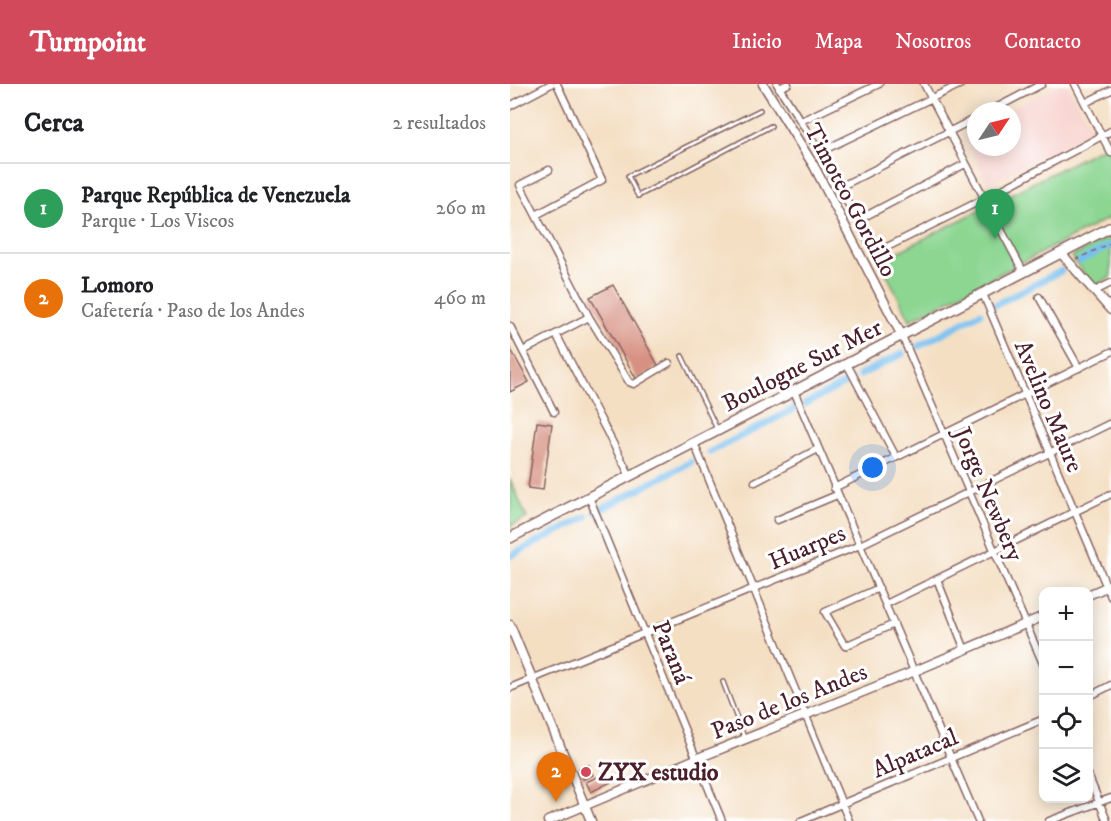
<!DOCTYPE html>
<html lang="es">
<meta charset="utf-8">
<style>
:root{--surface:#fff;--page:#f6f6f6;--text:#202124;--muted:#757577;--line:#e0e0e0;--accent:#d1495b}
body{margin:0;font-family:"IM FELL DW Pica",serif;background:var(--page);color:var(--text)}
.controls{position:absolute;right:18px;bottom:18px;display:grid;overflow:hidden;border-radius:12px;box-shadow:0 3px 15px #0003}
.controls button{width:54px;height:54px;display:grid;place-items:center;padding:0;border:0;border-bottom:2px solid var(--line);background:var(--surface);color:var(--text);font:30px sans-serif}
.compass{position:absolute;left:457px;top:18px;width:54px;height:54px;border-radius:50%;background:var(--surface);box-shadow:0 3px 15px #0003;rotate:55deg}
.you{position:absolute;left:363px;top:384px;width:21px;height:21px;margin:-15px;border:4px solid #fff;border-radius:50%;background:#1a73e8;box-shadow:0 0 0 9px #1a73e833}
.badge{display:grid;place-items:center;width:39px;height:39px;border-radius:50%;background:var(--accent);color:#fff;font-size:20px;font-weight:700}
.pin{position:absolute;translate:-50% -50px;filter:drop-shadow(0 2px 3px #0008)}
.pin::after{content:'';position:absolute;top:32px;width:21px;height:18px;background:inherit;clip-path:polygon(0 0,100% 0,50% 100%)}
.list{margin:0;padding:0;list-style:none}
h2{display:flex;justify-content:space-between;align-items:center;height:78px;margin:0;padding:0 24px;font-size:26px}
h2 small{font-size:20px;font-weight:400;color:var(--muted)}
.list li{display:grid;grid-template-columns:39px 1fr auto;gap:18px;align-items:center;box-sizing:border-box;height:90px;padding:0 24px;border-top:2px solid var(--line)}
.list b{display:block;font-size:22px;white-space:nowrap}
.list p{margin:0;font-size:20px;white-space:nowrap;color:var(--muted)}
.list em{font-size:20px;font-style:normal;color:var(--muted)}
.icon{flex:none;width:33px;height:33px;fill:none;stroke:currentColor;stroke-width:2;stroke-linecap:round;stroke-linejoin:round}
.map{position:relative;flex:none;width:601px;height:737px;overflow:hidden}
header{display:flex;align-items:center;gap:36px;box-sizing:border-box;height:84px;padding:0 30px;background:var(--accent);color:#fff}
header strong{font-size:28px}
nav{display:flex;gap:33px;margin-inline-start:auto;font-size:21px}
main{display:flex}
aside{flex:1;background:var(--surface)}
.map>svg:first-child{display:block}
.built{fill:#f7d0cb}
.green{fill:#8cd692;stroke:#6b7a5e;stroke-width:1.5}
.lines{fill:none;stroke-linecap:round;stroke-linejoin:round}
.canal{stroke:#78c0f0;stroke-width:7}
.building{fill:#d79182}
.lane-casing{stroke:#866260;stroke-width:6}
.street-casing{stroke:#866260;stroke-width:9}
.secondary-casing{stroke:#866260;stroke-width:11}
.primary-casing{stroke:#866260;stroke-width:12}
.path{stroke:#866260;stroke-width:1.5;stroke-dasharray:4.5 4.5;stroke-linecap:butt}
.lane{stroke:#fff;stroke-width:3}
.street{stroke:#fff;stroke-width:6}
.secondary{stroke:#fff;stroke-width:8}
.primary{stroke:#fff;stroke-width:9}
.poi-dot{fill:#d1495b;stroke:#fff;stroke-width:2}
.labels{text-anchor:middle;stroke-width:6;stroke-linejoin:round;paint-order:stroke}
.street-label{font-size:24px;fill:#4a1f2b;stroke:#fff}
.poi-label{font-size:24px;font-weight:bold;fill:#4a1f2b;stroke:#fff;text-anchor:start}
</style>
<header>
<strong>Turnpoint</strong>
<nav><a>Inicio</a><a>Mapa</a><a>Nosotros</a><a>Contacto</a></nav>
</header>
<main>
<aside>
<h2>Cerca<small>2 resultados</small></h2>
<ul class="list">
<li><span class="badge" style="background:#2e9e5b">1</span><div><b>Parque República de Venezuela</b><p>Parque · Los Viscos</p></div><em>260 m</em></li>
<li><span class="badge" style="background:#e8710a">2</span><div><b>Lomoro</b><p>Cafetería · Paso de los Andes</p></div><em>460 m</em></li>
</ul>
</aside>
<div class="map">
<svg width="601" height="737" viewBox="0 0 601 737">
<rect width="100%" height="100%" fill="#fff"/>
<filter id="ink" filterUnits="userSpaceOnUse"><feTurbulence type="fractalNoise" baseFrequency=".0167" numOctaves="2"/><feDisplacementMap in="SourceGraphic" scale="12" xChannelSelector="R" yChannelSelector="G"/><feConvolveMatrix kernelMatrix="1 2 1 2 8 2 1 2 1" color-interpolation-filters="sRGB"/></filter>
<filter id="wash" filterUnits="userSpaceOnUse"><feTurbulence type="fractalNoise" baseFrequency=".008" numOctaves="4" result="noise"/><feDisplacementMap in="SourceGraphic" scale="24" xChannelSelector="R" yChannelSelector="G"/><feGaussianBlur stdDeviation="1.35" result="paint"/><feColorMatrix in="noise" values="0 0 0 0 0 0 0 0 0 0 0 0 0 0 0 0 0 1.4 0 .05"/><feComposite in="paint" operator="in"/></filter>
<g filter="url(#wash)">
<rect width="100%" height="100%" fill="#f4dfc3"/>
<path class="built" d="M551,0H557L582,46L478,100L452,50L466,43V63H502V27H497Z"/>
<path class="green" d="M601,59V133L400,236L370,177Z
M601,152V193L584,202L561,173Z
M0,395L17,434L0,442Z"/>
<g class="lines">
<path class="canal" d="M570,177L601,161
M485,221L551,187
M409,262L470,229
M350,291L392,270
M295,320L341,296
M200,368L284,325
M86,428L181,378
M0,472L76,433"/>
</g>
<g id="blocks">
<path class="building" d="M103,201L149,283L127,296L80,213Z
M0,264L19,298L0,308Z
M27,338L42,340L33,406L18,404Z
M79,681L83,691L73,695L69,684Z
M97,689L101,698L81,708L76,698Z"/>
</g>
</g>
<g filter="url(#ink)">
<use href="#blocks" fill-opacity="0" stroke="#866260" stroke-width="1.5"/>
<g class="lines">
<g class="lane-casing">
<path id="lane" d="M250,26L118,92L128,112L261,42
M172,272L207,345
M213,598L234,653"/>
</g>
<g class="street-casing">
<path id="street" d="M267,0L310,68L365,169L474,115L601,47
M414,0L514,189
M565,0L601,69
M269,4L278,0
M575,19L601,6
M0,22L41,0
M480,27L532,0
M291,37L369,0
M310,68L451,0
M39,86L10,101L79,233L119,298L124,300L159,279
M330,103L466,34
M26,131L92,96L47,0
M348,136L455,80
M585,207L601,199
M473,210L601,513
M529,213L569,284
M0,242L44,328
M46,250L120,392
M392,252L534,582
M13,267L79,233
M337,280L386,373
M284,307L468,737
M184,359L339,737
M245,398L308,365
M324,404L601,268
M79,413L212,737
M267,436L327,411
M427,495L455,566
M369,504L315,528L335,562L384,540
M376,520L601,410
M0,604L350,461L601,339
M578,613L601,601
M578,691L597,737
M291,737L534,635
M539,737L601,714"/>
</g>
<g class="secondary-casing">
<path id="secondary" d="M253,0L304,82L392,252
M551,169L601,226
M578,511L601,501
M0,541L81,737
M38,737L193,672L405,587L534,532"/>
</g>
<g class="primary-casing">
<path id="primary" d="M0,454L601,143"/>
</g>
<path class="path" d="M566,174L567,175L601,159"/>
<use href="#lane" class="lane"/>
<use href="#street" class="street"/>
<use href="#secondary" class="secondary"/>
<use href="#primary" class="primary"/>
</g>
</g>
<circle class="poi-dot" cx="76" cy="688" r="6"/>
<g class="labels">
<g class="street-label">
<text transform="translate(341 116) rotate(62)" y="8">Timoteo Gordillo</text>
<text transform="translate(292 281) rotate(-27)" y="8">Boulogne Sur Mer</text>
<text transform="translate(539 322) rotate(67)" y="8">Avelino Maure</text>
<text transform="translate(479 410) rotate(67)" y="8">Jorge Newbery</text>
<text transform="translate(297 463) rotate(-23)" y="8">Huarpes</text>
<text transform="translate(162 568) rotate(68)" y="8">Paraná</text>
<text transform="translate(279 617) rotate(-22)" y="8">Paso de los Andes</text>
<text transform="translate(405 669) rotate(-23)" y="8">Alpatacal</text>
</g>
<g class="poi-label">
<text x="88" y="696">ZYX estudio</text>
</g>
</g>
</svg>
<div class="controls">
<button>+</button>
<button>−</button>
<button><svg class="icon" aria-label="locate" viewBox="0 0 24 24"><circle cx="12" cy="12" r="6"/><path d="M12 2v4M12 18v4M2 12h4M18 12h4"/></svg></button>
<button><svg class="icon" aria-label="layers" viewBox="0 0 24 24"><path d="M12 4l9 5-9 5-9-5zM3 14l9 5 9-5"/></svg></button>
</div>
<svg class="compass" viewBox="-18 -18 36 36"><path d="M0-13l5 13h-10z" fill="#e53935"/><path d="M0 13l5-13h-10z" fill="#757577"/></svg>
<div class="you"></div>
<div class="pin badge" style="left:485px;top:155px;background:#2e9e5b">1</div>
<div class="pin badge" style="left:46px;top:718px;background:#e8710a">2</div>
</div>
</main>
